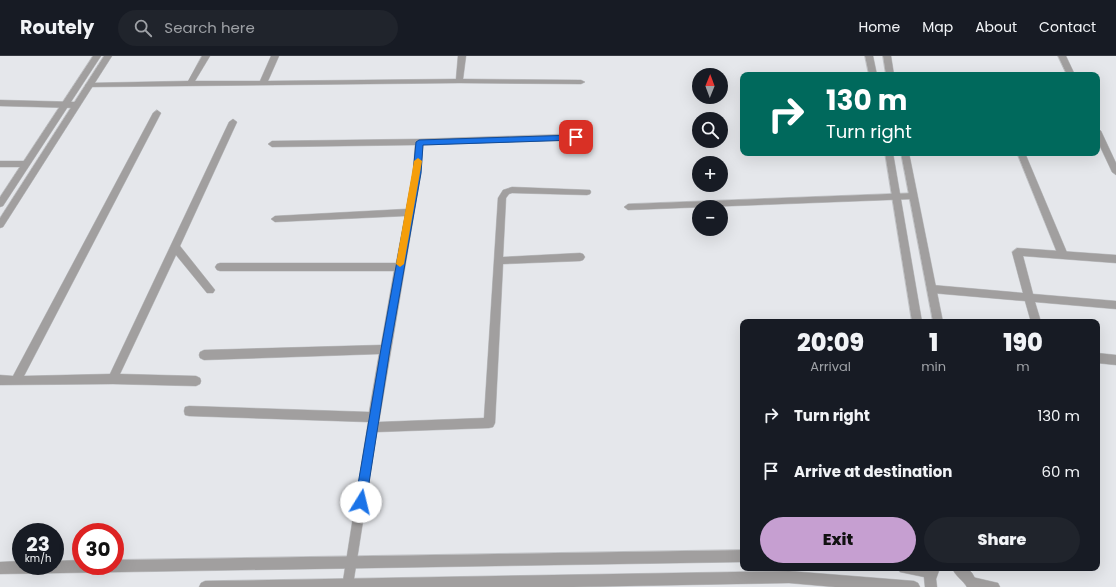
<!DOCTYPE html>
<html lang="en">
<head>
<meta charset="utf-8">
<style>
  :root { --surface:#171b24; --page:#20242c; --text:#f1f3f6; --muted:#9ea1a6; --line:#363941; --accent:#c69fd1 }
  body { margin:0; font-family:Poppins,sans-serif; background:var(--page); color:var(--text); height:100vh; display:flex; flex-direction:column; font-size:15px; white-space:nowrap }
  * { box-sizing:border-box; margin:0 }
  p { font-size:13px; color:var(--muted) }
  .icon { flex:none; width:22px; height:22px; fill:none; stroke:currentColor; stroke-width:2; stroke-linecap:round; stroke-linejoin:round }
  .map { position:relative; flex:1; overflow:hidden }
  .drawer { position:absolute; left:740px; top:263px; width:360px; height:252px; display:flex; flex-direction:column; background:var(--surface); border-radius:8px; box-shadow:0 4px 16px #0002 }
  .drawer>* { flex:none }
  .banner { position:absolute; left:740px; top:16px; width:360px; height:84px; border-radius:8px; box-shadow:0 4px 16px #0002; background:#00695c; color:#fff; overflow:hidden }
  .needle { width:26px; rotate:1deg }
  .tools { position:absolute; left:692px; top:12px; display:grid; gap:8px }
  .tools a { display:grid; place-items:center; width:36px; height:36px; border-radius:50%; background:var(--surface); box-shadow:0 4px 16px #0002; font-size:20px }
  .speed { position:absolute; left:12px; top:467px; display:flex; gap:8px; font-size:20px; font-weight:700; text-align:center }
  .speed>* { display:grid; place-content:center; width:52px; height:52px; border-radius:50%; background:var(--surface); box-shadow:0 4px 16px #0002; line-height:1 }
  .speed small { font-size:10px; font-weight:400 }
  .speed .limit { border:6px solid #d22; background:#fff; color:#111 }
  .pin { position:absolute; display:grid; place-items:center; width:34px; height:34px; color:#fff; margin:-17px; border-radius:8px; box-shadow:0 2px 6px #0006 }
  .me { position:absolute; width:44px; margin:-22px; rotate:9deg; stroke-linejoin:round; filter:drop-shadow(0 0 3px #0008) }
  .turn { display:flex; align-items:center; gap:14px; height:84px; padding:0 20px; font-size:18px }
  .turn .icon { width:52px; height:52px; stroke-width:2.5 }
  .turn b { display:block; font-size:28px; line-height:34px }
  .eta { display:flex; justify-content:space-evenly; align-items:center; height:68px; text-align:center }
  .eta b { font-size:24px; font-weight:800; line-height:28px }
  .primary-button { display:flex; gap:8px; margin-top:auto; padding:8px 20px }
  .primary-button a { flex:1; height:46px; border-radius:24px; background:var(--accent); color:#111; font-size:16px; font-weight:800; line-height:46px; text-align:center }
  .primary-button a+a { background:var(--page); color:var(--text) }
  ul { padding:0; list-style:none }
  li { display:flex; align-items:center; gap:12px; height:56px; padding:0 20px }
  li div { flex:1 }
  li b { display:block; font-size:15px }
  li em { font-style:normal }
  header { display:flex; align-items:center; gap:24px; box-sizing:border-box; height:56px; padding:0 20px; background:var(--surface); border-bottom:1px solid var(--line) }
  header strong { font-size:19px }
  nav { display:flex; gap:22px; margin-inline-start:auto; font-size:14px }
  .search { width:280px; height:36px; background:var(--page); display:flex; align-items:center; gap:10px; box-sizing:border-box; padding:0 14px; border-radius:22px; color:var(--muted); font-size:15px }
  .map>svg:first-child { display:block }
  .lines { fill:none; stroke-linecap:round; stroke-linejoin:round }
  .service-casing { stroke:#c1c3c6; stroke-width:1 }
  .minor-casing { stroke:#c1c3c6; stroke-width:1 }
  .tertiary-casing { stroke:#c1c3c6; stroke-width:1 }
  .service { fill:#a19f9f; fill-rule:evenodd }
  .minor { fill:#a19f9f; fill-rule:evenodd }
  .tertiary { fill:#a19f9f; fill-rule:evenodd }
  .route { fill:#1a73e8; stroke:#114b97 }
  .slow { fill:#f59e0b }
</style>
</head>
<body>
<header>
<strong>Routely</strong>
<div class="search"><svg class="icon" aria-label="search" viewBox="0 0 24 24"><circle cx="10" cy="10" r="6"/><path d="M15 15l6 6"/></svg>Search here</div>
<nav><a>Home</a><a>Map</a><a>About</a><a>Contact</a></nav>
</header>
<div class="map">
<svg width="1116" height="531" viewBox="0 0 1116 531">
  <rect width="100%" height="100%" fill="#e5e7eb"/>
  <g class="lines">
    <defs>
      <g id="service">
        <polygon points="1017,192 1116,199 1116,207 1023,200 1033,238 1116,245 1116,253 1035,246 1041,266 1031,266 1025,245 932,237 929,236 927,233 929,230 932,229 1023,237 1012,196"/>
        <polygon points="1097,297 1116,299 1116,309 1097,307"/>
      </g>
      <g id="minor">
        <polygon points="202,0 210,0 195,25 260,25 271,0 279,0 268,25 456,23 458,0 466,0 463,23 581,24 585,26 581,28 459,27 89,31 85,29 89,27 188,25"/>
        <polygon points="1058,0 1066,0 1075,19 1067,19"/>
        <polygon points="0,44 76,46 80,49 76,52 0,50"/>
        <polygon points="157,54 161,57 24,320 110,318 229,66 233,63 237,66 180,190 215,234 213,237 207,237 176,199 120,318 196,320 200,322 201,325 200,328 196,330 113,328 0,329 0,319 13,320 153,57"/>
        <polygon points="1097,72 1101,75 1116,107 1116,119 1112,116 1097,84"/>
        <polygon points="576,78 580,81 576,84 423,89 421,117 379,366 484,362 498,142 503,134 512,131 590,134 591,136 590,138 587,139 512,137 509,138 506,142 503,201 580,197 583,198 585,201 583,204 580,205 503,208 495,367 493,371 489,372 377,376 353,529 352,531 342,531 368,366 189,360 185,359 184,355 185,351 189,350 369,356 379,298 204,304 200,302 199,299 200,296 204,294 381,289 394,215 220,215 217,214 215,211 217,208 220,207 396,207 405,160 275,166 271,163 275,160 406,153 413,117 415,89 272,91 268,88 272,85 419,83"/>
        <polygon points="1017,97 1025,97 1068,199 1066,202 1060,202 1058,199"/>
        <polygon points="0,105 26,105 30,108 26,111 0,111"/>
        <polygon points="913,137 917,140 913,143 628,154 624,151 628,148"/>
        <polygon points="972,521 998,527 1000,531 967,531 966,527 968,523"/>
      </g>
      <g id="tertiary">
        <polygon points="93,0 101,0 3,150 0,151 0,141"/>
        <polygon points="104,0 112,0 3,171 0,172 0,162"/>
        <polygon points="865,0 873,0 877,19 869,19"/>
        <polygon points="883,0 891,0 894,19 886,19"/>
        <polygon points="885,97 893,97 922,266 912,266"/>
        <polygon points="901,97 909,97 943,266 933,266"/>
        <polygon points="743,494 743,506 0,518 0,506 21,505 21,510 55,510 55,505 81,504 81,510 115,510 115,504"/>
        <polygon points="898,512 940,512 936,523 937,531 925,531 924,521 900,516"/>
        <path d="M952,512h15l5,5 8,14h-13c-4,-7 -12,-11 -15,-19z"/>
        <polygon points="789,515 914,525 918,527 920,531 835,531 789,527 573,531 199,531 201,527 205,525"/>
      </g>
    </defs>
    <use href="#service" class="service-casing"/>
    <use href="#minor" class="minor-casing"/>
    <use href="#tertiary" class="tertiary-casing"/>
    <use href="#service" class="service"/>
    <use href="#minor" class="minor"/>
    <use href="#tertiary" class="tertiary"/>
  </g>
  <polygon class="route" points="576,79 580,81 576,84 423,89 421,117 390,293 366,446 364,450 361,451 357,450 355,446 381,293 413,117 416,86 419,84"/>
  <polygon class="slow" points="418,102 422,105 404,208 400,211 396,208 414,105"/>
</svg>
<div class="tools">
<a><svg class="needle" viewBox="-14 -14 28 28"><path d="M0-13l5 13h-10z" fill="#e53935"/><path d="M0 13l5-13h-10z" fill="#9ea1a6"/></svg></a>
<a><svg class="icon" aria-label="search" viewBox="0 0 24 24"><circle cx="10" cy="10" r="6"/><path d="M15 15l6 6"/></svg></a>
<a>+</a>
<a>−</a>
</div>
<div class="speed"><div>23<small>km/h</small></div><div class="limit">30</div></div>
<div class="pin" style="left:576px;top:81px;background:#d93025"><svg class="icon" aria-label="arrive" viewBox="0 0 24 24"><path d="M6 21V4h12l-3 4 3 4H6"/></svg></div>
<svg class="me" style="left:361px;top:446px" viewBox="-20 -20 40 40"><circle r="19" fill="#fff"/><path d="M0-13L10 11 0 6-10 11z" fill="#1a73e8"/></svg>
<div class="banner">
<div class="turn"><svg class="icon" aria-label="right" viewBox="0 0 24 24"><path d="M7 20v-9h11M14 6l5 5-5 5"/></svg><div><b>130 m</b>Turn right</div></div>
</div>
<section class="drawer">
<div class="eta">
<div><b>20:09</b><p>Arrival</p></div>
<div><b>1</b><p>min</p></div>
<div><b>190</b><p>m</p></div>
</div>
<ul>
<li><svg class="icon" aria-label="right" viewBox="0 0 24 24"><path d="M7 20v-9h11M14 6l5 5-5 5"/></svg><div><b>Turn right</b></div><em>130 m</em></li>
<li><svg class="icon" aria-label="arrive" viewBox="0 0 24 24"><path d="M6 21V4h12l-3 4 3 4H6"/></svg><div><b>Arrive at destination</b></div><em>60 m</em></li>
</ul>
<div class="primary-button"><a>Exit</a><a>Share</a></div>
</section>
</div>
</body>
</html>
